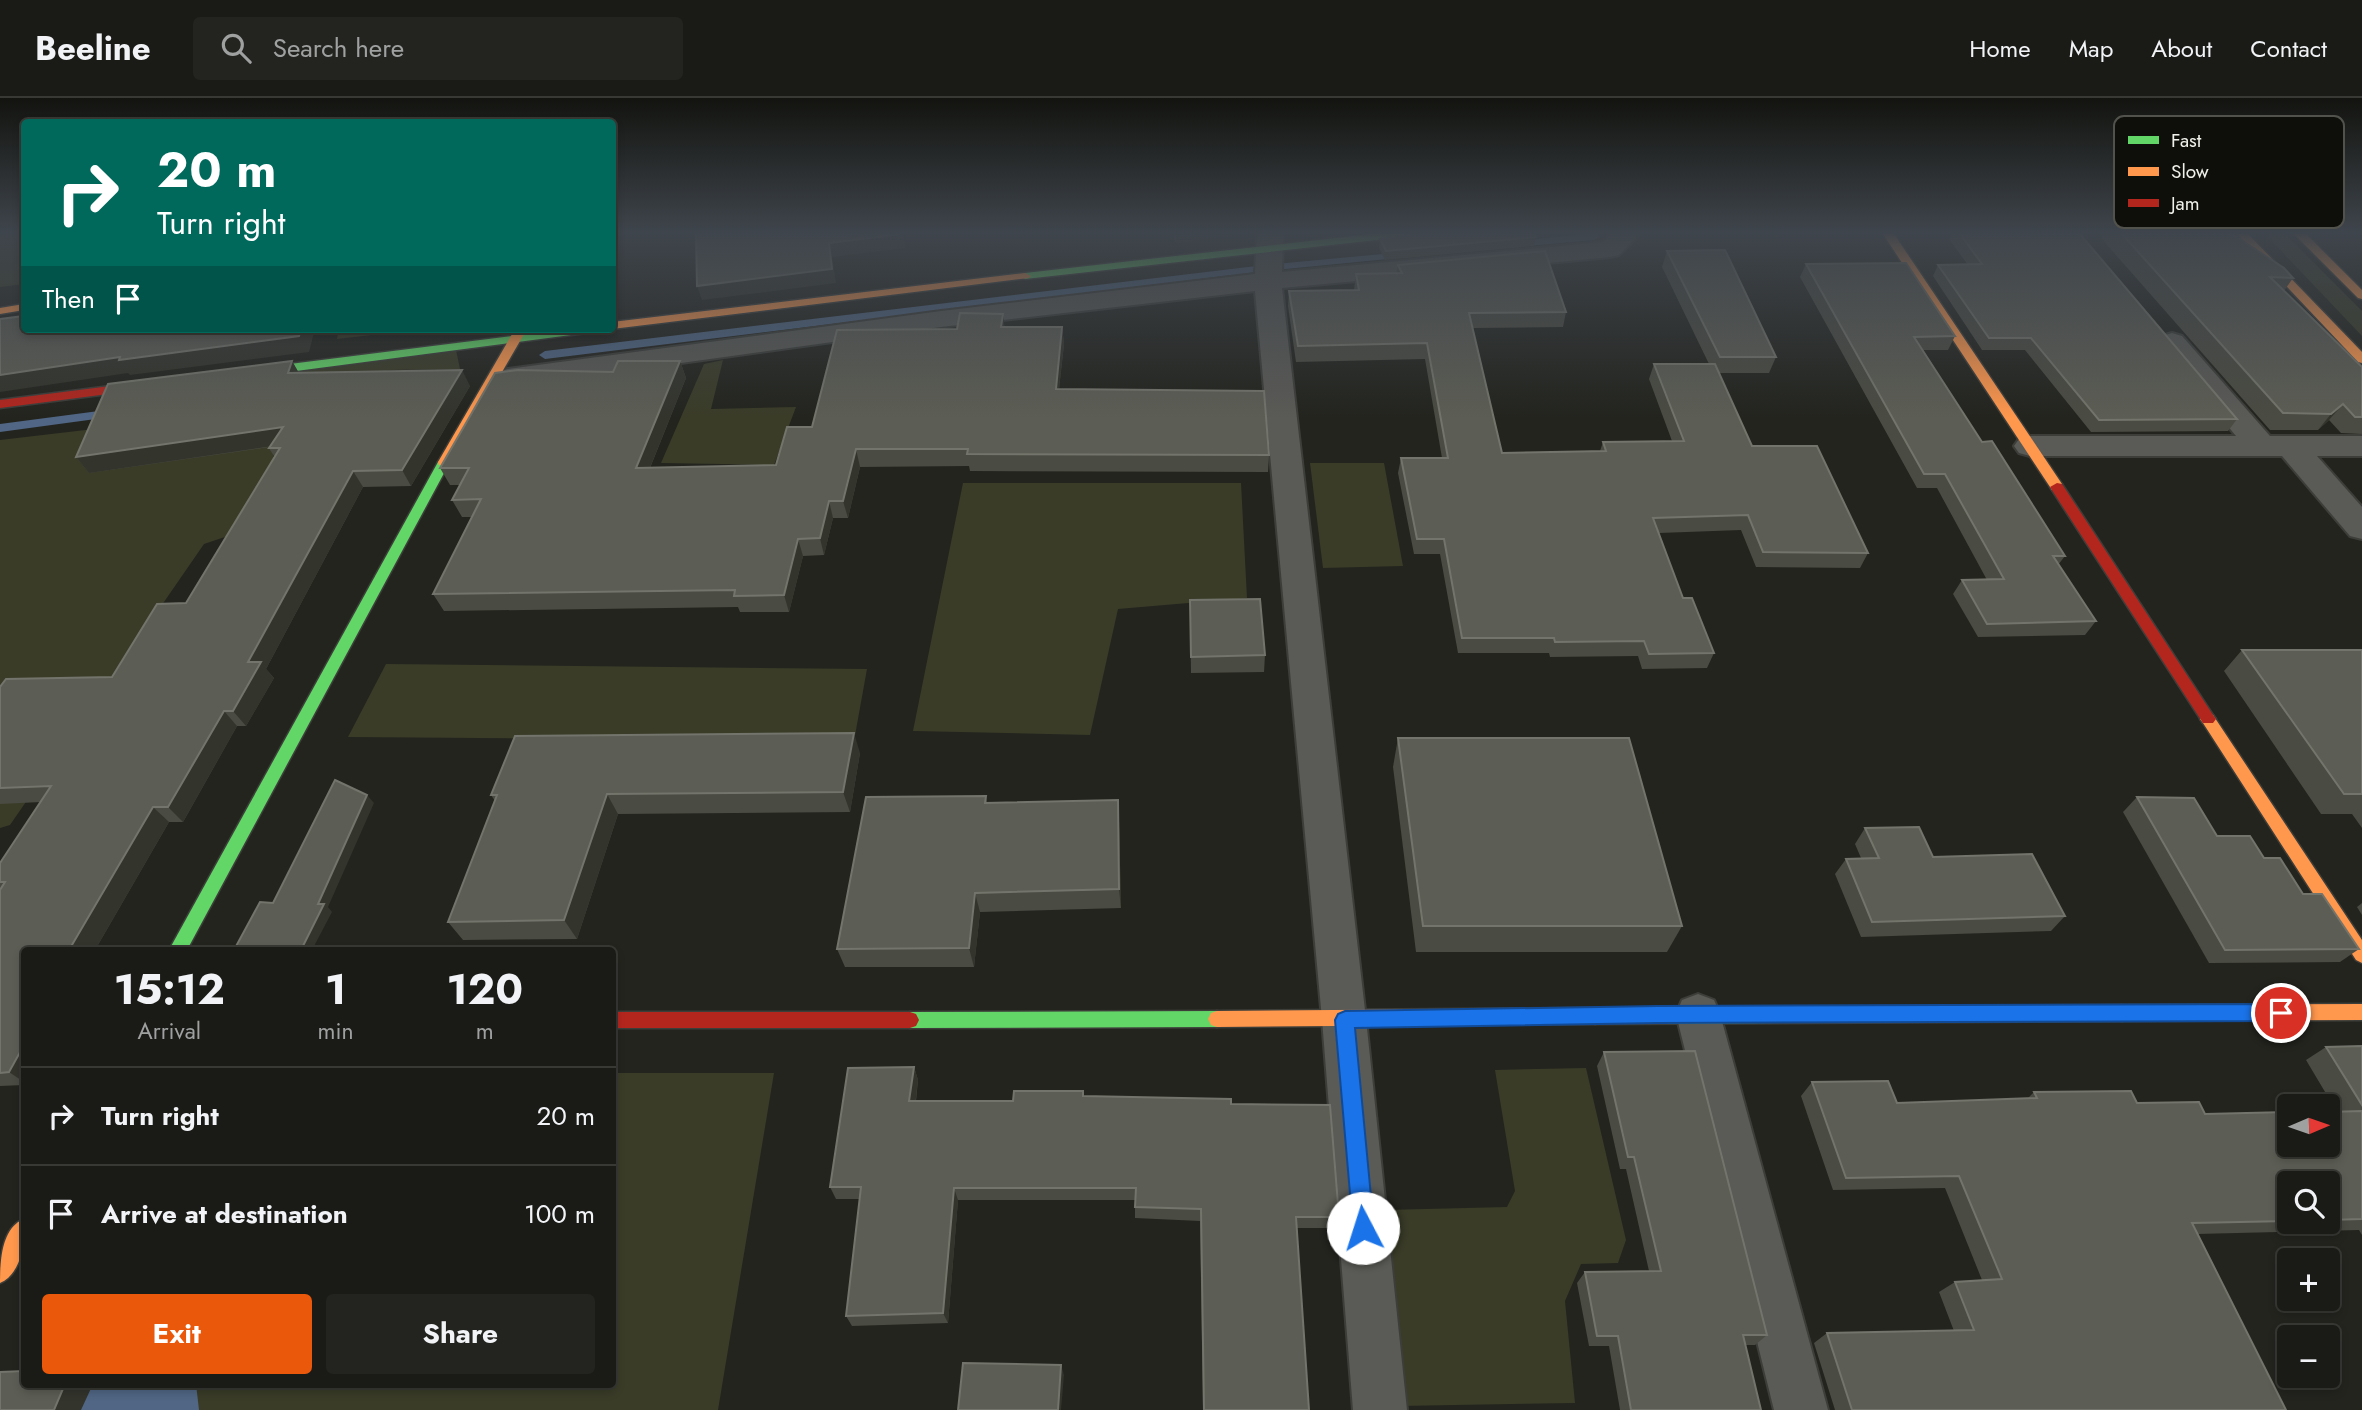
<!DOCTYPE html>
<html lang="en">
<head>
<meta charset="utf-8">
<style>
  :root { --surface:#1a1b16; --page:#23241f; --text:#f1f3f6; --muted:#9fa1a1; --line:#383935; --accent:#ea580c }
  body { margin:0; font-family:Jost,sans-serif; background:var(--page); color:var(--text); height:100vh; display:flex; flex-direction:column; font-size:26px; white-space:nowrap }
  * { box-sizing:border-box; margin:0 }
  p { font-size:23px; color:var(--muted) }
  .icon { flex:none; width:38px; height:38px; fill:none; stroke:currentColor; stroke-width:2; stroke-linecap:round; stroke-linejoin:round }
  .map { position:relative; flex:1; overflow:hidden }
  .drawer { position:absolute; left:21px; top:849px; width:595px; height:441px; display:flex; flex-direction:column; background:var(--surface); border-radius:7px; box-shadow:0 4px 10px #0003,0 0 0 2px var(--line) }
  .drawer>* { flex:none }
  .guide { position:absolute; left:21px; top:21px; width:595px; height:214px; border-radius:7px; box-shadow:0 4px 10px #0003,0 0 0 2px var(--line); background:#00695c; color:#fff; overflow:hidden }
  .needle { width:46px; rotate:88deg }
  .fabs { position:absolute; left:2277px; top:996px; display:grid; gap:14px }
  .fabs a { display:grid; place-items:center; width:63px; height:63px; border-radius:7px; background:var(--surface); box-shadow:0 4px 10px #0003,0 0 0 2px var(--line); font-size:35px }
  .pin { position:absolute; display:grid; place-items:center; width:60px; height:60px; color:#fff; margin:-30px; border:4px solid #fff; border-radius:50%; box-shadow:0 2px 7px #0007 }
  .me { position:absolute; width:77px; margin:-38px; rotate:355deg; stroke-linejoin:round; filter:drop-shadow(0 0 5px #0008) }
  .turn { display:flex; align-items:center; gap:24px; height:147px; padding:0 21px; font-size:32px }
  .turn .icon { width:91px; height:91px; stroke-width:2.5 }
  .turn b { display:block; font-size:49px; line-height:60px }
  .then { display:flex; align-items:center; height:66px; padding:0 21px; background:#0003; gap:14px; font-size:26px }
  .eta { display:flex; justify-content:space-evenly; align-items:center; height:119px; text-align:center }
  .eta b { font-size:42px; font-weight:700; line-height:49px }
  .action { display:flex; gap:14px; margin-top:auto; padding:14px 21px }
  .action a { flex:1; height:80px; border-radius:7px; background:var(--accent); color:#fff; font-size:28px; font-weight:700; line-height:80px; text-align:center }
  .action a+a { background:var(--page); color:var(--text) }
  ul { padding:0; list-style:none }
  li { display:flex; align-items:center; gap:21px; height:98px; padding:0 21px; border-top:2px solid var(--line) }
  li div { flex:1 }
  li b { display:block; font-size:26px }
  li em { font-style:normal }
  header { display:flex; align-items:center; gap:42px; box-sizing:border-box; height:98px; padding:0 35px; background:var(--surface); border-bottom:2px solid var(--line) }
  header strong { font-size:33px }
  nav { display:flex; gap:38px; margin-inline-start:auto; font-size:24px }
  .search { width:490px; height:63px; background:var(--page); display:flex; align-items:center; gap:18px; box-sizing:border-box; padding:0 24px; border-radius:7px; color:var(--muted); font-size:26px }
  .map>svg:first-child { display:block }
  .green { fill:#3a3c28 }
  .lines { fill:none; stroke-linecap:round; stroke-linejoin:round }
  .stream { fill:#506684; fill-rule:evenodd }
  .river { fill:#506684; fill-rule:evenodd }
  .street-casing { stroke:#3d3e3a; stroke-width:4 }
  .fast-casing { stroke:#3d3e3a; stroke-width:3 }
  .slow-casing { stroke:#3d3e3a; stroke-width:3 }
  .jam-casing { stroke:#3d3e3a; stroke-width:3 }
  .street { fill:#5a5a56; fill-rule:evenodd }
  .fast { fill:#63d668; fill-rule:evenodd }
  .slow { fill:#ff974d; fill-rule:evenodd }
  .jam { fill:#b3261e; fill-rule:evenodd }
  .wall { fill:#4a4b42; fill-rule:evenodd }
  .shaded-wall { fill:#33342c }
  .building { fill:#5c5d54; stroke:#73746b; stroke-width:2 }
  .route { fill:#1a73e8; stroke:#114b97; stroke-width:2 }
  .key { fill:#0e0e0a; stroke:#52524d; stroke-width:2 }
  .key-label { font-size:19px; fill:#f0f1ea }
</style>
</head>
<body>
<header>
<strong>Beeline</strong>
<div class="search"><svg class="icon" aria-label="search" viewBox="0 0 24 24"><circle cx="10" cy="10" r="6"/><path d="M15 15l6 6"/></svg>Search here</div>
<nav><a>Home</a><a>Map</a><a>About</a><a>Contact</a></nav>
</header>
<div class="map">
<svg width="2362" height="1312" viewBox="0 0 2362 1312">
  <rect width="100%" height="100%" fill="#23241e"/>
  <g class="green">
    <polygon points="0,136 24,136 24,186 0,189"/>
    <polygon points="2265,136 2285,136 2362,213 2362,238"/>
    <polygon points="339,231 423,231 337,241"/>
    <polygon points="455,247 460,271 390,272 283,298 265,311 284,419 204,446 10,727 0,730 0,342 239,314 238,274"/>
    <polygon points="723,262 711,311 796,309 774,367 661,365 704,266"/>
    <polygon points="1310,365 1384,365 1403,468 1323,470"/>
    <polygon points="963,385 1241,385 1247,500 1118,511 1090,637 913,633"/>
    <polygon points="386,566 867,571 854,643 348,639"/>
    <polygon points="1586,970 1626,1142 1618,1165 1581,1166 1565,1203 1575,1305 1399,1308 1385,1112 1507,1109 1515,1093 1495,972"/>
    <polygon points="613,975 774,975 718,1312 109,1312 111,1286 612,1286"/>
  </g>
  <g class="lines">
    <g class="stream">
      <polygon points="1587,136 1597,136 1599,139 1594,142 1516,149 1511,146 1516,143"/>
      <polygon points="1404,154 1408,155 1408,159 1265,173 545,261 539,257 545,253 1265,167"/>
      <polygon points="114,311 118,312 118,318 0,334 0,326"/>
    </g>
    <polygon class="river" points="62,1286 196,1286 199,1312 63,1312"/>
    <defs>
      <g id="street">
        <polygon points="1257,136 1283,136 1282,174 1603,144 1611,136 1640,136 1619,157 1610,159 1282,190 1366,921 1407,1312 1353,1312 1322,921 1255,193 941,229 508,289 498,286 493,280 498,274 508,271 941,213 1255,176"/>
        <polygon points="2172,235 2182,238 2270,338 2362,338 2362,358 2317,358 2362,409 2362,441 2350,438 2282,358 2030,358 2019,355 2014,348 2019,341 2030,338 2236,338 2158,244 2162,238"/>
        <polygon points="1698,896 1714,902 1720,916 1828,1312 1774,1312 1676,916 1682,902"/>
      </g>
      <g id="fast">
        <polygon points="1371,136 1409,136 1404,139 1025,181 1019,178 1025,175"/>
        <polygon points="567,231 600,231 594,234 242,280 236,276 242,272"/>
        <polygon points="444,360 450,364 187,852 169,852 438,364"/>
        <polygon points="2122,907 2128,909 2131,915 2128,921 2122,923 1595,926 1589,924 1586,918 1589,912 1595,910"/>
        <polygon points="1217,913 1223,915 1226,921 1223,927 1217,929 910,930 904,928 901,922 904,916 910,914"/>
      </g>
      <g id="slow">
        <polygon points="612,136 620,136 612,140"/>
        <polygon points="1883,136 1894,136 2062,386 2062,392 2052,392"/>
        <polygon points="2237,136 2248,136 2362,254 2362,265 2358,264"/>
        <polygon points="2294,136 2306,136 2362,192 2362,201 2358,200"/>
        <polygon points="1025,175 1031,178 1029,180 612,231 610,231 612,231 612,224"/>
        <polygon points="24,206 24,212 0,216 0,210"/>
        <polygon points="515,231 527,231 450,364 444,368 439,367 438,364"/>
        <polygon points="2208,615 2213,617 2362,842 2362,865 2356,862 2203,625 2200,621 2203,617"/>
        <polygon points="2362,906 2362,922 2122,923 2116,921 2113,915 2116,909 2122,907"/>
        <polygon points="1595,910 1601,912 1604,918 1601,924 1595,926 1217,929 1211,927 1208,921 1211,915 1217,913"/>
        <path d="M24,1121c2,20 -2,55 -24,64 0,-21 1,-55 24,-64z"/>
      </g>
      <g id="jam">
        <polygon points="158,282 162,283 162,289 0,310 0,302"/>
        <polygon points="2057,385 2062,386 2213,617 2216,621 2213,625 2203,625 2050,389"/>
        <polygon points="612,914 910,914 916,916 919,922 916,928 910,930 612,930"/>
      </g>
    </defs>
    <use href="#street" class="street-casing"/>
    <use href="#fast" class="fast-casing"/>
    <use href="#slow" class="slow-casing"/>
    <use href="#jam" class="jam-casing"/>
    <use href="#street" class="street"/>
    <use href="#fast" class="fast"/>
    <use href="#slow" class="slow"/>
    <use href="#jam" class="jam"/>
  </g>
  <g class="wall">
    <polygon points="1172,136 1237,136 1176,145"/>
    <polygon points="1952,136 2080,136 2237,321 2228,333 2091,334 2025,252 1982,252 1933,178 1938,167 1968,167 1949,141"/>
    <polygon points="2103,136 2232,136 2293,180 2284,193 2362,269 2362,336 2341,335 2329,322 2318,332 2270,332 2101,140"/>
    <polygon points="1536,139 1534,148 1385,162 1379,150 1380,141"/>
    <polygon points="1667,153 1776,259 1769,275 1719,275 1752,348 1868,455 1860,470 1756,469 1741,432 1659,435 1683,500 1714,555 1707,570 1642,571 1638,558 1550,559 1549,555 1458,555 1440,456 1414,456 1398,375 1401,360 1442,360 1425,261 1296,264 1288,208 1289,193 1354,192 1356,176 1396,176 1398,167 1566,214 1563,229 1473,230 1502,355 1600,353 1603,344 1672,343 1649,281 1654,266 1709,266 1662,169"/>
    <polygon points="1806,166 1955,238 1948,252 1923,252 1982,344 2065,458 2058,467 2096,523 2085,537 1978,539 1953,496 1962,482 1987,482 1937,390 1917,390 1800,179"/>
    <polygon points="1003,216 1004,229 1062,229 1064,246 1059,291 1269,357 1268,374 970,373 969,368 860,369 848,420 833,420 824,457 803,458 789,514 740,514 738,509 444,513 433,496 472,419 462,419 452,402 460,387 450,387 440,370 613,274 680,263 686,280 650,370 776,367 812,329 957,231"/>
    <polygon points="292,263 299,275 470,288 411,388 363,389 266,571 274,580 246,628 237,628 183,724 169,724 95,852 24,852 24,987 0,988 0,765 41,704 0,706 0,589 112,579 186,505 275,360 269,350 270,349 89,375 76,359"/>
    <polygon points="1190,502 1265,557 1264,574 1191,575"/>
    <polygon points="2242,552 2362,552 2362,730 2352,716 2321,716 2224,573"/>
    <polygon points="1398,640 1682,828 1667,854 1416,854 1393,669"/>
    <polygon points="860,655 850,714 618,716 577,841 463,842 448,824 495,703 491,697"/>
    <polygon points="986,698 987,705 1119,722 1121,810 980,814 974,869 845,869 837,851"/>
    <polygon points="2137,699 2264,760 2303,796 2359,851 2340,864 2209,865 2123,714"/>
    <polygon points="1865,730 1933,759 2065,818 2051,833 1861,839 1835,776 1846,761 1861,760 1855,746"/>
    <polygon points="2362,805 2362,817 2357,809"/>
    <path d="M2362,948v189l-3,-5 -162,4 89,176h-451l-21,-67 13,-10 127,-2 -15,-39 16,-10 27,-2 -37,-92 -112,2 -32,-94 11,-14 85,21 130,-4 7,-7 103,11 68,11 132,-2 -31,-52 20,-13zM2289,1085h39v39h-39z"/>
    <polygon points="1604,954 1767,1237 1755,1247 1745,1247 1761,1312 1620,1312 1609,1248 1589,1248 1577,1185 1585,1174 1649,1173 1626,1071 1620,1071 1597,968"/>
    <polygon points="914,969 918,982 916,1003 1013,1003 1083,993 1084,998 1231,1006 1339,1119 1336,1130 1297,1130 1309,1312 1203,1312 1200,1123 1135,1120 1135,1102 958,1102 948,1225 852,1228 846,1218 860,1101 836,1101 830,1089"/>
  </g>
  <g class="shaded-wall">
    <polygon points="903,136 905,150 832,159 836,185 702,202 697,188 829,145"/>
    <polygon points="1176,136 1237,136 1176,145"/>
    <polygon points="1003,216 1005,232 1001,229"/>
    <polygon points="1062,229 1064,246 1057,308 1056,291"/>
    <polygon points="301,231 315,231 309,254 130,277 128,275 0,294 0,277"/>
    <polygon points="292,263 301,279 288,275"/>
    <polygon points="680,263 686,280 643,387 636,370"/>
    <polygon points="462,272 470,288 411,388 402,372"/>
    <polygon points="2343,306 2329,322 2318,332 2331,316"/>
    <polygon points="283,329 293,345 89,375 76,359"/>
    <polygon points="856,351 860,369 848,420 843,403"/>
    <polygon points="353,373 363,389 266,571 274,580 246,628 233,613 248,564"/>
    <polygon points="829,403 833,420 824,457 820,440"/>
    <polygon points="798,441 803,458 789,514 784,497"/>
    <polygon points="224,613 237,628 183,724 168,709"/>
    <polygon points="854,635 860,655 850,714 843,694"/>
    <polygon points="607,696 618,716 577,841 564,822"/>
    <polygon points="367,697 374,705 328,809 332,814 312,852 301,852 318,806"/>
    <polygon points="1118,702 1119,722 1121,810 1119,791"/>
    <polygon points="153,709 169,724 95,852 69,852"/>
    <polygon points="975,795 980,814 974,869 969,850"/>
    <polygon points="24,947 24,984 9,974"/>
    <polygon points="914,969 918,982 914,1016 909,1003"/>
    <polygon points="954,1090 958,1102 948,1225 943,1215"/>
    <polygon points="1061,1267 1064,1277 1061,1312 1058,1312"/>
    <polygon points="65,1286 93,1286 81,1312 54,1312"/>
  </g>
  <g class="building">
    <polygon points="696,136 901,136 829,145 832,171 697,188"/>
    <polygon points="1413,136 1535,136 1536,139 1386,153 1380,141"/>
    <polygon points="1960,136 2080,136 2237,321 2099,322 2031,240 1989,240 1938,167 1982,166"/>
    <polygon points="2122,136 2232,136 2284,170 2293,180 2270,179 2362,269 2362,319 2355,319 2343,306 2331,316 2283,315"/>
    <polygon points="1725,152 1776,259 1720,259 1667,153"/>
    <polygon points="1545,153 1566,214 1469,215 1502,355 1606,353 1603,344 1684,343 1654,266 1715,266 1752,348 1817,348 1868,455 1763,454 1748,417 1653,420 1683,500 1692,500 1714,555 1649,556 1644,543 1555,544 1554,540 1462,540 1444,441 1417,441 1401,360 1448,360 1427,245 1298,248 1289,193 1359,192 1356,176 1402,175 1398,167"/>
    <polygon points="1906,165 1955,238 1914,239 1982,344 1992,343 2065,458 2053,458 2096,523 1987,526 1962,482 2004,481 1945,376 1924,376 1806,166"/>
    <polygon points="960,215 1003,216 1001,229 1062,229 1056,291 1264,293 1269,357 967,356 968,351 856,351 843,403 829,403 820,440 798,441 784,497 734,498 735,492 433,496 481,401 452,402 469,370 440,370 495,275 518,272 613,274 618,263 680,263 636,370 776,367 787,329 812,329 837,232 957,231"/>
    <polygon points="24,218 24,231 301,231 299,238 119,262 120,259 0,277 0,221"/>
    <polygon points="292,263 288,275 462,272 402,372 353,373 248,564 261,564 233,613 224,613 168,709 153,709 69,852 24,852 24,947 9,974 0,975 0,792 5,784 0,784 0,765 51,688 0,690 0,589 6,581 112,579 157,506 186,505 280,350 269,350 283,329 76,359 108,286"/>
    <polygon points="1260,501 1265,557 1191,559 1190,502"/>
    <polygon points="2242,552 2362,552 2362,696 2344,696"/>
    <polygon points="854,635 843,694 607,696 564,822 448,824 497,697 491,697 515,638"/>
    <polygon points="1398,640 1629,640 1682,828 1423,828"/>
    <polygon points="335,682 367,697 318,806 324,806 301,852 234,852 260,804 273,805"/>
    <polygon points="986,698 985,705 1118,702 1119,791 975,795 969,850 837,851 866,699"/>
    <polygon points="2137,699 2194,700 2217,738 2250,738 2264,760 2280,760 2303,796 2322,796 2359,851 2225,852"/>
    <polygon points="1919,729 1933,759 2032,756 2065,818 1872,824 1846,761 1879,760 1865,730"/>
    <polygon points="2362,948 2362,1007 2326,949"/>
    <polygon points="1695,953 1767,1237 1743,1237 1761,1312 1631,1312 1618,1238 1597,1238 1585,1174 1661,1173 1634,1059 1628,1059 1604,954"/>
    <polygon points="914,969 909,1003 1013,1003 1014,993 1083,993 1083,998 1231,1001 1231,1006 1330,1007 1339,1119 1296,1119 1309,1312 1204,1312 1201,1111 1135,1109 1136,1090 954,1090 943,1215 846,1218 861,1089 830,1089 848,970"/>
    <polygon points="1888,983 1897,1005 2037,1000 2034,994 2131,993 2137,1005 2199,1004 2205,1016 2289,1014 2289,1046 2328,1046 2328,1014 2362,1013 2362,1121 2328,1122 2328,1085 2289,1085 2289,1123 2192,1125 2286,1312 1852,1312 1827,1235 1974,1232 1955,1184 2002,1181 1959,1078 1846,1080 1812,984"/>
    <polygon points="963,1265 1061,1267 1058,1312 958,1312"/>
    <polygon points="24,1273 24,1286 65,1286 54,1312 0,1312 0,1274"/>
  </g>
  <linearGradient id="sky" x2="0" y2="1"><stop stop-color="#131410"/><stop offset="0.42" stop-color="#3f454c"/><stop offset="1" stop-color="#3f454c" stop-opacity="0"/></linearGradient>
  <rect width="2362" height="320" fill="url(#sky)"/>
  <polygon class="route" points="2281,906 2288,909 2291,915 2288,920 2281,923 1658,925 1355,930 1374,1130 1371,1137 1363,1140 1356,1137 1353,1130 1335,922 1338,916 1345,913 1658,908"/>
  <rect x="2114" y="18" width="230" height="112" rx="10" class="key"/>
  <rect x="2128" y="38" width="31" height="8" fill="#63d668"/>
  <rect x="2128" y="69" width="31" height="9" fill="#ff974d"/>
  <rect x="2128" y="101" width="31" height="8" fill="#b3261e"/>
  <g class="key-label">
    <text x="2171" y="49">Fast</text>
    <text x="2171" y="80">Slow</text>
    <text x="2171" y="112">Jam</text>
  </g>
</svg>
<div class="fabs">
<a><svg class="needle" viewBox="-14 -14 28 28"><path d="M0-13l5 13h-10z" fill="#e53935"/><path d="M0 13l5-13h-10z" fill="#9fa1a1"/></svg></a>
<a><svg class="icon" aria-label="search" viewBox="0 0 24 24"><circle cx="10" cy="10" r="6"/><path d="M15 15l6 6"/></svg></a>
<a>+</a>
<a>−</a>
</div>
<div class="pin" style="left:2281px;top:915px;background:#d93025"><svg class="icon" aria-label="arrive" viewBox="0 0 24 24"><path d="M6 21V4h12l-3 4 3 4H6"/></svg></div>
<svg class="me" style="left:1363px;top:1130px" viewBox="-20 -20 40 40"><circle r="19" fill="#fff"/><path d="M0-13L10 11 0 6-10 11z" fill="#1a73e8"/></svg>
<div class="guide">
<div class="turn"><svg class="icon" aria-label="right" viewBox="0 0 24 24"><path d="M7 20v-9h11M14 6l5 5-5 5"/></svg><div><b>20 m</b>Turn right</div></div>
<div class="then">Then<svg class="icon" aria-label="arrive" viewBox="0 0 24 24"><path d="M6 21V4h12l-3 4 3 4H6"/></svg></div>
</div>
<section class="drawer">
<div class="eta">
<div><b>15:12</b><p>Arrival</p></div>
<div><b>1</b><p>min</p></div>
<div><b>120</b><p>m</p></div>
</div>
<ul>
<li><svg class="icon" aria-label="right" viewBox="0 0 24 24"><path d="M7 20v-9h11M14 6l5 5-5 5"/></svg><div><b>Turn right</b></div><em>20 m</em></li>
<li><svg class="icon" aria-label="arrive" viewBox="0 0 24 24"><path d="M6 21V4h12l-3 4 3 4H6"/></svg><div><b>Arrive at destination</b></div><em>100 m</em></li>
</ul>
<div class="action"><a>Exit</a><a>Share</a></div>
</section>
</div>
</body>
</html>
